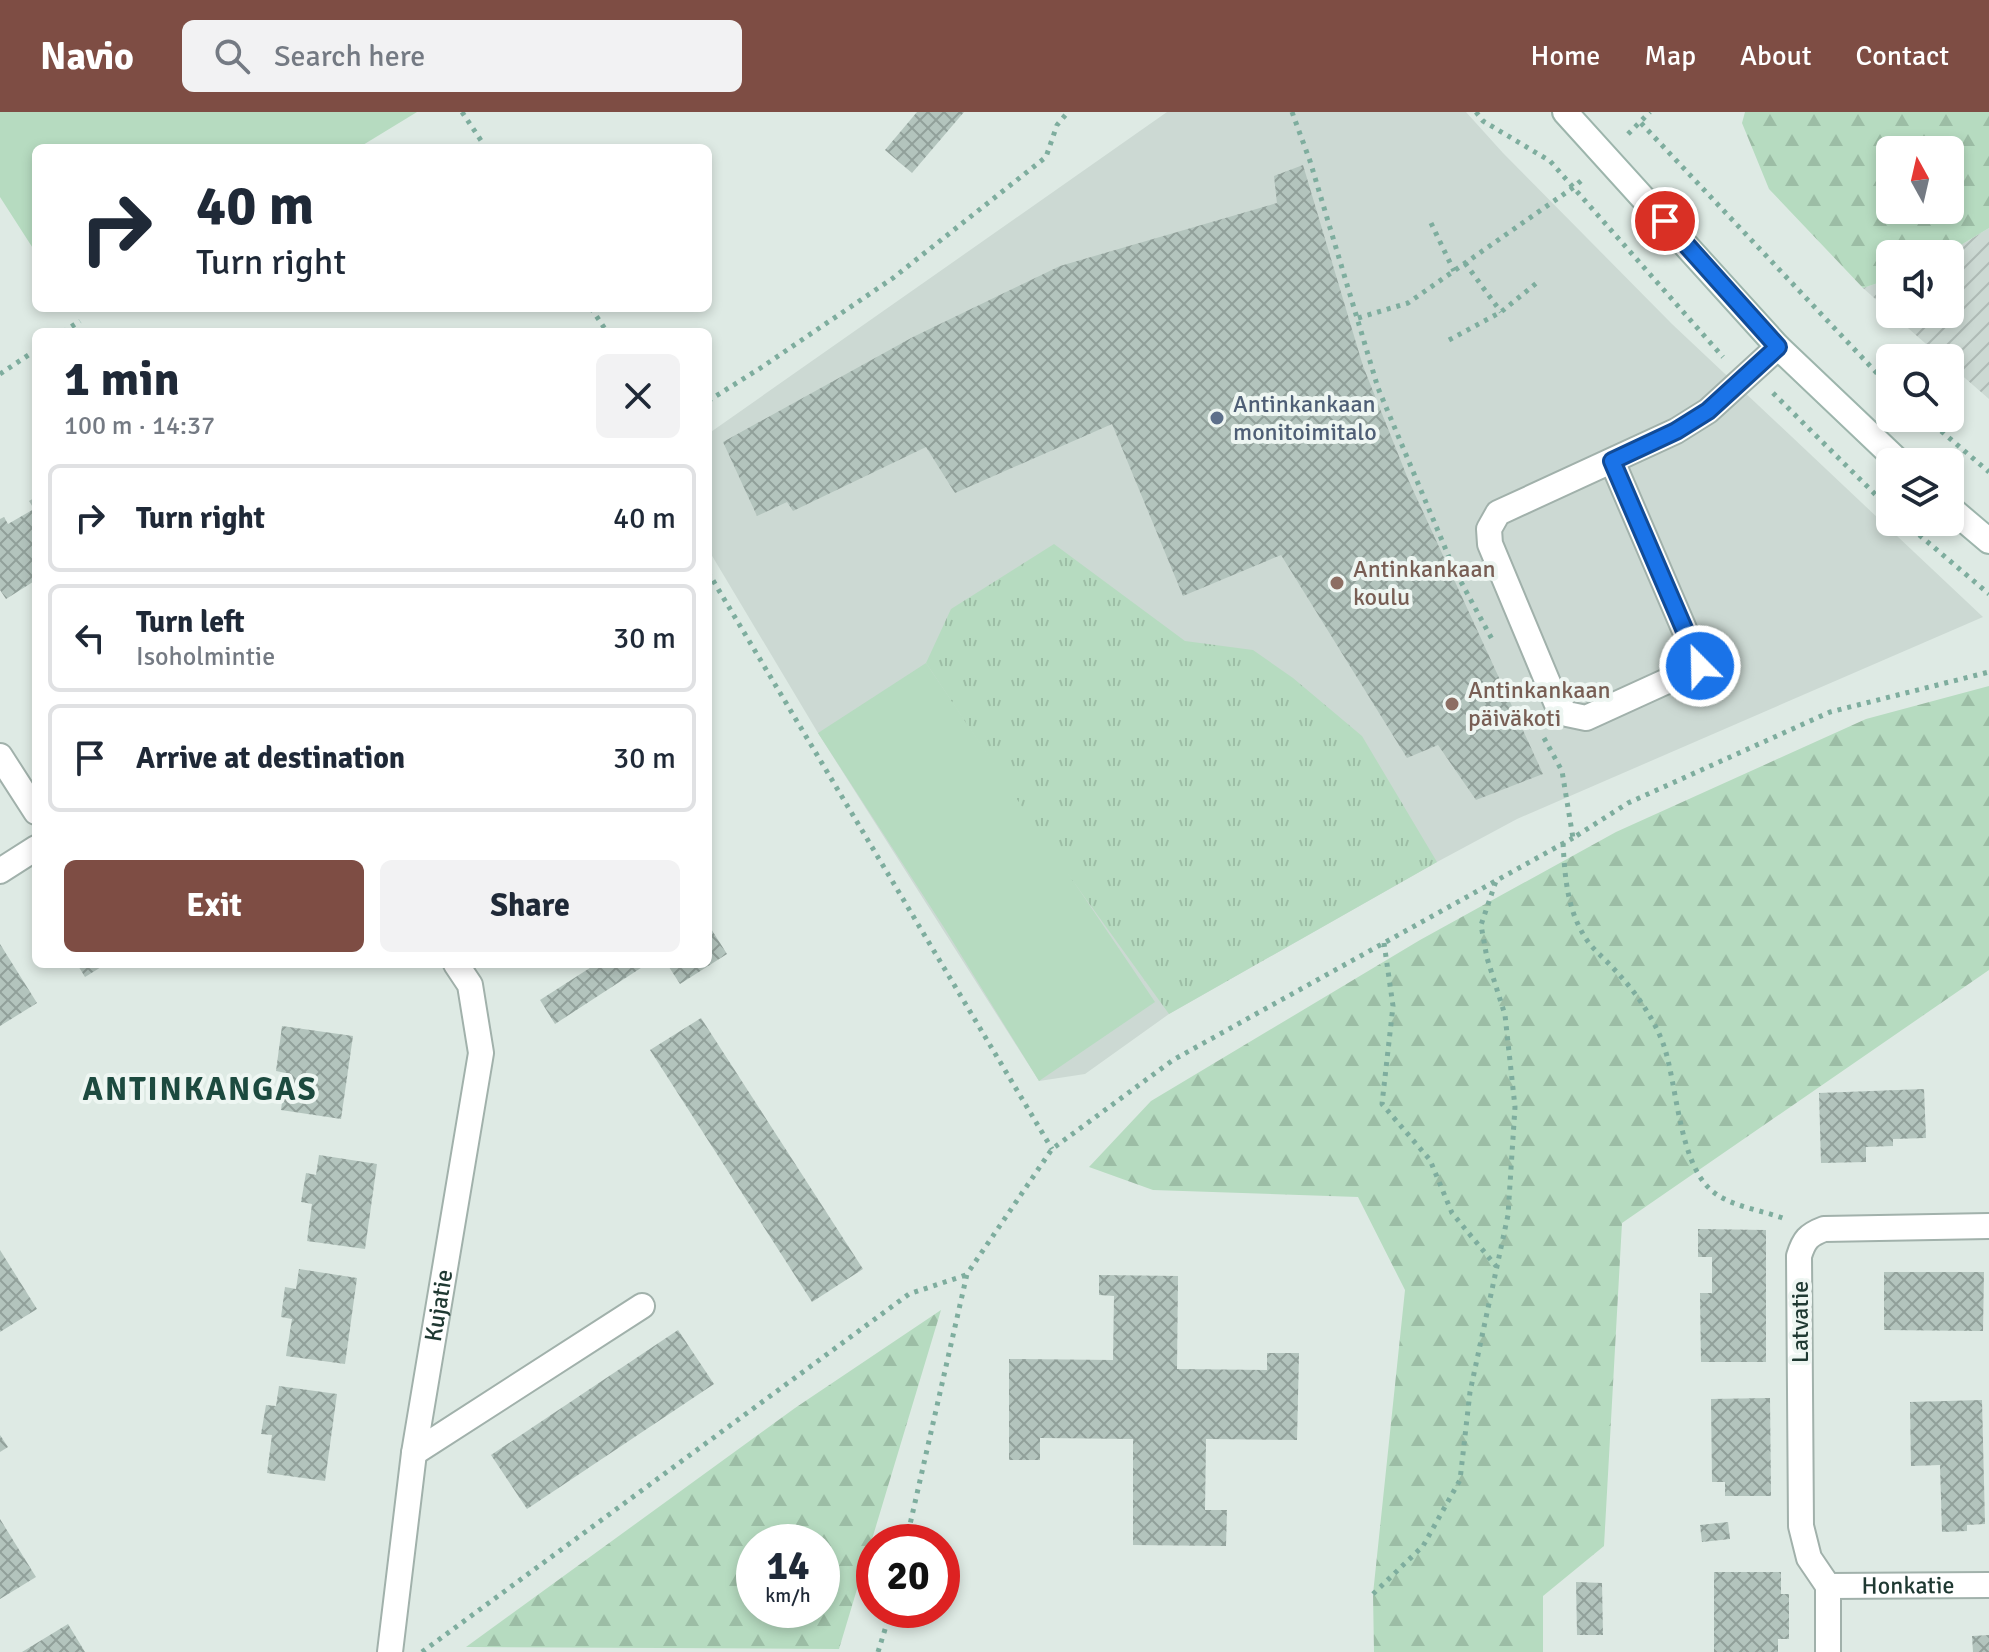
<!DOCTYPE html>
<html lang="en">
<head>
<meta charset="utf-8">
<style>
  :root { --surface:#fff; --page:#f2f2f3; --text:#1f2937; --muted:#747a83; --line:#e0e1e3; --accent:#7e4d44 }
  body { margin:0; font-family:Signika,sans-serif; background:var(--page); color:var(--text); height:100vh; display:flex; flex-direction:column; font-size:30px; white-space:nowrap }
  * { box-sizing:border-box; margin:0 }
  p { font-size:26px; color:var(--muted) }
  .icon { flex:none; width:44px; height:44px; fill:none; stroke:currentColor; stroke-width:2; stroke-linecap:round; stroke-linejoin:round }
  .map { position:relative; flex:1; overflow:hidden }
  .drawer { position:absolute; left:32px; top:216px; width:680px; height:640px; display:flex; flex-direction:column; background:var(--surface); border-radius:12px; box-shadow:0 4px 12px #0003 }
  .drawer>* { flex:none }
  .guide { position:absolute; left:32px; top:32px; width:680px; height:168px; border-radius:12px; box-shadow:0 4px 12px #0003; background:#fff; color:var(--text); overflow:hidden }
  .needle { width:52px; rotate:352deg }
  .tools { position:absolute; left:1876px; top:24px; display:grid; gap:16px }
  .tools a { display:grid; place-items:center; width:88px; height:88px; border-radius:12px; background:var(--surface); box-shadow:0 4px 12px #0003; font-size:40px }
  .speed { position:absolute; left:736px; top:1412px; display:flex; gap:16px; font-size:40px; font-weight:700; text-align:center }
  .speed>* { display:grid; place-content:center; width:104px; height:104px; border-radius:50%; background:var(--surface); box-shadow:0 4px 12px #0003; line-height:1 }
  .speed small { font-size:20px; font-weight:400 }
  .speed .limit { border:12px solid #d22; background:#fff; color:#111 }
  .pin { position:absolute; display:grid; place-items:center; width:68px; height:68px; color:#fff; margin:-34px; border:4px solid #fff; border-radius:50%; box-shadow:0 2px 8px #0007 }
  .me { position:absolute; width:88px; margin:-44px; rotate:337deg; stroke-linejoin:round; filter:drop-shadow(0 0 6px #0008) }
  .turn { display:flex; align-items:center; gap:28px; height:168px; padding:0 32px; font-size:36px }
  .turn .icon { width:104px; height:104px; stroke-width:2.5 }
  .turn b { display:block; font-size:56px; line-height:68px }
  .round { display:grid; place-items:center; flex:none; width:84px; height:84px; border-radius:12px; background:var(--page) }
  .head { display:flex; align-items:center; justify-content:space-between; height:136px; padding:0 32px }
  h1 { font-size:48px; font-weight:700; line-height:60px }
  .cta { display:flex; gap:16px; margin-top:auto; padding:16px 32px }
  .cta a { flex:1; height:92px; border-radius:12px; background:var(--accent); color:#fff; font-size:32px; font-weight:700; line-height:92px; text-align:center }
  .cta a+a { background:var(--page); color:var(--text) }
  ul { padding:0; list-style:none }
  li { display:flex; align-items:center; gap:24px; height:108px; margin:0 16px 12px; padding:0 16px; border:4px solid var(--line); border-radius:12px }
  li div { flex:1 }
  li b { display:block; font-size:30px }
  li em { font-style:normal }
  header { display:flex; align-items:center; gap:48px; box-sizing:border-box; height:112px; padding:0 40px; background:var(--accent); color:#fff }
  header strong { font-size:38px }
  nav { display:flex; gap:44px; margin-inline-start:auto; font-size:28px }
  .search { width:560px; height:72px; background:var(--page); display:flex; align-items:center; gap:20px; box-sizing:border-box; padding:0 28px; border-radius:12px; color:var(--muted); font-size:30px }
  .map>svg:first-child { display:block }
  .built { fill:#ccd9d3 }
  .industrial { fill:url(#industrial-furrows) }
  .green { fill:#b6dbc0 }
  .forest { fill:url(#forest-firs); fill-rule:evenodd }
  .park { fill:url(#park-tufts) }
  .building { fill:url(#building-cross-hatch) }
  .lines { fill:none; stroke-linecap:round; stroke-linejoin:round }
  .lane-casing { stroke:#a1b1ab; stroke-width:28 }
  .street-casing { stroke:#a1b1ab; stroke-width:28 }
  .secondary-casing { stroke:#9db5ac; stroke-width:28 }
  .path { stroke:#7ead9e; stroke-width:5; stroke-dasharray:4 6; stroke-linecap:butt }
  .lane { stroke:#fff; stroke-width:24 }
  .street { stroke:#fff; stroke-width:24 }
  .secondary { stroke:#fff; stroke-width:24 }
  .route-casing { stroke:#114b97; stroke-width:20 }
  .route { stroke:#1a73e8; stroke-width:14 }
  .service-dot { fill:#5c6f8a; stroke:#eef6f2; stroke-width:3 }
  .education-dot { fill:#8d6e63; stroke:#eef6f2; stroke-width:3 }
  .labels { text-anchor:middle; stroke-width:8; stroke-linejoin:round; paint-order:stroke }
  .service-label { font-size:24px; fill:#4e5e75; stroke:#eef6f2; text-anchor:start }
  .education-label { font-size:24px; fill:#785e54; stroke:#eef6f2; text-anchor:start }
  .street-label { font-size:24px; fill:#1f3932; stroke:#eef6f2 }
  .district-label { font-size:32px; font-weight:bold; letter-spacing:2px; fill:#1c4a3f; stroke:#eef6f2 }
</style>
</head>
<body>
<header>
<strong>Navio</strong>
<div class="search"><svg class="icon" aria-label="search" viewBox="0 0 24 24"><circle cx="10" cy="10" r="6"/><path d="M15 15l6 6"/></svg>Search here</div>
<nav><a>Home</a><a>Map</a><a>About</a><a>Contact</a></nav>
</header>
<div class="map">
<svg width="1989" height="1540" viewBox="0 0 1989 1540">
  <defs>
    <pattern id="industrial-furrows" width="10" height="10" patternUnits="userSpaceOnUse" patternTransform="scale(2)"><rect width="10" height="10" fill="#ccd9d3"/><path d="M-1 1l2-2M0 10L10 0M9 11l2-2" fill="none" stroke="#afbbb6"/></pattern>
    <pattern id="forest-firs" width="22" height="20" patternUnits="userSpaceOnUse" patternTransform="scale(2)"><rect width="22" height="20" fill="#b6dbc0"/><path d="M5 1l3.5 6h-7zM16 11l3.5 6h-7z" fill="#9cbda5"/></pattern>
    <pattern id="park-tufts" width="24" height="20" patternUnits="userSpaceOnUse" patternTransform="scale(2)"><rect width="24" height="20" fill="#b6dbc0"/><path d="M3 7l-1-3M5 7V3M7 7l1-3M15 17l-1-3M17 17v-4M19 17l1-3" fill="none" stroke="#9cbda5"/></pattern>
    <pattern id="building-cross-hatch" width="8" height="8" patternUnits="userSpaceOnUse" patternTransform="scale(2)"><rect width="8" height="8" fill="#b3c4bd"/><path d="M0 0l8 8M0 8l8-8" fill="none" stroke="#91a09a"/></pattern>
  </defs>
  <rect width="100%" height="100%" fill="#deeae4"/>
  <polygon class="built" points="1167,0 1466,0 1503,41 1672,212 1983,505 1517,707 1437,750 1169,902 1085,962 1039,969 818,621 708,437 708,322"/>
  <g class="industrial">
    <polygon points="1989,116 1989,287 1950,253 1950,246 1942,246 1892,202 1950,202 1950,142 1946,142"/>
    <polygon points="1890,167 1890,200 1863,176"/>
  </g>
  <g class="green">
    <polygon points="0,0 417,0 358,36 36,36 36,141 0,85"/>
    <polygon points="926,551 1155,890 1039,969 945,817 818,621"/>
  </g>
  <g class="forest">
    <path d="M1745,0h244v116l-43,26h-56v25l-27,9 -94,-99 -27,-66zM1890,38h60v60h-60z"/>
    <polygon points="1989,574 1989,858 1622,1111 1604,1434 1543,1484 1543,1540 1374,1540 1373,1482 1405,1178 1358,1085 1153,1078 1089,1055 1151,989 1420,828 1616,720 1866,607"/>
    <path d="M941,1198l-102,339 -373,-2 329,-239zM754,1430h68v68h-68z"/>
  </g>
  <polygon class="park" points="1054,432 1185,529 1253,538 1293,566 1362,624 1437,750 1169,902 1057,747 926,551 951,497"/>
  <g class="building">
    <polygon points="917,0 964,0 912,61 885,38"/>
    <polygon points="1303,53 1363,254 1408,367 1543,662 1476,688 1438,633 1407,646 1281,443 1183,484 1112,312 955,381 926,335 793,399 787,390 757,404 723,330 913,225 1060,154 1277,91 1274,64"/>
    <polygon points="36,385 36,454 32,456 36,468 6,487 0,478 0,407 4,405 8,412 34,397 29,389"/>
    <polygon points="708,812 727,842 680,872 667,852 708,852"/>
    <polygon points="0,832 37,891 0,914"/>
    <polygon points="77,852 106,852 85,865"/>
    <polygon points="596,852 647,852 555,912 540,888"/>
    <polygon points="701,906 863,1157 812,1190 650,938"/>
    <polygon points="282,914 353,924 341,1007 281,998 286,961 276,959"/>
    <polygon points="1924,977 1926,1026 1893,1027 1893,1034 1866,1035 1866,1050 1821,1051 1819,981"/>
    <polygon points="319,1043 377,1052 365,1137 307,1129 312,1092 301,1090 306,1061 316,1063"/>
    <polygon points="1698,1117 1766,1118 1766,1250 1701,1250 1700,1181 1712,1181 1712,1145 1698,1145"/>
    <polygon points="0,1138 37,1197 0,1220"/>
    <polygon points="299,1157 357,1166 345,1252 286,1244 292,1207 281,1205 285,1175 296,1177"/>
    <polygon points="1884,1160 1984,1160 1983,1219 1884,1218"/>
    <polygon points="1099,1163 1178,1164 1177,1257 1267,1258 1267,1241 1299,1241 1297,1328 1206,1327 1205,1398 1227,1398 1226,1434 1133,1433 1133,1327 1040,1326 1040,1348 1009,1348 1009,1247 1113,1248 1114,1184 1099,1183"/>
    <polygon points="678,1218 714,1272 527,1397 491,1343"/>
    <polygon points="279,1274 337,1282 325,1369 267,1361 272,1323 261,1322 266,1293 276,1294"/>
    <polygon points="1770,1286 1771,1384 1725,1384 1725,1370 1712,1370 1711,1287"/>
    <polygon points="1982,1288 1985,1412 1967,1413 1967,1419 1942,1420 1940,1353 1911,1354 1910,1290"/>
    <polygon points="0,1323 8,1335 0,1340"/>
    <polygon points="0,1407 36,1465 0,1487"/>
    <polygon points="1728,1410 1730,1427 1702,1430 1700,1413"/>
    <polygon points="1714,1460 1781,1460 1781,1482 1789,1482 1789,1527 1778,1527 1778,1540 1714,1540"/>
    <polygon points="1576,1470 1602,1471 1603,1523 1577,1523"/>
    <polygon points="68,1512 85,1540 22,1540"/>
    <polygon points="1989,1523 1989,1540 1973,1540 1972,1524"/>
  </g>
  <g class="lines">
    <defs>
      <g id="lane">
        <polyline points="1612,349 1700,554 1586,606 1567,602 1556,590 1490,432 1489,417 1498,401 1676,319 1708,299 1778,235"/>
        <polyline points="414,1341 642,1194"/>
      </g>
      <g id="street">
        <polyline points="0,644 36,700"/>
        <polyline points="0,759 36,736"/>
        <path d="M1828,1474l-19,-28 -8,-32 -2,-270c5,-16 9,-21 25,-27l165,-3"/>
        <path id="s1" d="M1828,1474l161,-1"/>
        <path id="s2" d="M390,1540l24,-199 67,-400 -11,-68 -14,-21"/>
        <polyline points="1828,1540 1828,1474"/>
      </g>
      <g id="secondary">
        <polyline points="1565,0 1778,235 1899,350"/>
        <polyline points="1950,396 1989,429"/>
      </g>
    </defs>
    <use href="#lane" class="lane-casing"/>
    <use href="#street" class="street-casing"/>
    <use href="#secondary" class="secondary-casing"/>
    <g class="path">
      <polyline points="462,0 486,36"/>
      <polyline points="1292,0 1310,49 1378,276 1454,457 1493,529"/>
      <polyline points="1476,0 1483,9 1550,49 1723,245"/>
      <polyline points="1641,11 1890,275"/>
      <polyline points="1628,22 1650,0"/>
      <polyline points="1431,111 1454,159"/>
      <polyline points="1465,151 1501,200"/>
      <polyline points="591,196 607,220"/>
      <polyline points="1358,206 1408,191 1574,75 1584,66"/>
      <polyline points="63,220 80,209"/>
      <polyline points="1449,228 1501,200 1539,169"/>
      <polyline points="0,262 36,238"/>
      <polyline points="1773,281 1890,397"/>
      <polyline points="708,289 762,255 893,166 1046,45 1057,13 1068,0"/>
      <polyline points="1926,306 1989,360"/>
      <polyline points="1904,410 1989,482"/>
      <polyline points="708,460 1052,1037"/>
      <polyline points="1544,626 1562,659 1573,726 1628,691 1830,600 1989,560"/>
      <path d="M1563,731c2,35 4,70 26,100 7,9 17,17 25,26 21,22 40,49 50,77 13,39 15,116 47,144 19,17 52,20 74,29"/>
      <polyline points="1384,831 1393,894 1382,992 1430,1048 1452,1101 1496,1154"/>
      <polyline points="906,1430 967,1162 1052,1037 1173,948 1573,726"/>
      <polyline points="1373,1482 1423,1434 1460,1368 1470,1280 1508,1103 1515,995 1505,903 1487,846 1481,813 1496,769"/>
      <polyline points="422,1540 909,1182 966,1163"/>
      <polyline points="878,1540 891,1498"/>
    </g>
    <use href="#lane" class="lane"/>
    <use href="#street" class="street"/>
    <use href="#secondary" class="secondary"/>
  </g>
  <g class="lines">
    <defs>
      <polyline id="route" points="1665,109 1778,235 1708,299 1676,319 1612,349 1700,554"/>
    </defs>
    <use href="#route" class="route-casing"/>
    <use href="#route" class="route"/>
  </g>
  <circle class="service-dot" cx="1217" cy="306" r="8"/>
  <g class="education-dot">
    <circle cx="1337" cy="471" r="8"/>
    <circle cx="1452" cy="592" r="8"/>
  </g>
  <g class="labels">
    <g class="service-label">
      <text x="1233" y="300">Antinkankaan<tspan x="1233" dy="28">monitoimitalo</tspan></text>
    </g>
    <g class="education-label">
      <text x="1353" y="465">Antinkankaan<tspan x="1353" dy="28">koulu</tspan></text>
      <text x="1468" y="586">Antinkankaan<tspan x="1468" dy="28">päiväkoti</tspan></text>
    </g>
    <g class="street-label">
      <text dy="8" stroke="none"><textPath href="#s2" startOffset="350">Kujatie</textPath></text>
      <text transform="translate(1800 1210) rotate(-90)" y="8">Latvatie</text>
      <text dy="8" stroke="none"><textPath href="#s1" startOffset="80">Honkatie</textPath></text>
    </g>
    <g class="district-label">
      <text x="200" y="988">ANTINKANGAS</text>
    </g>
  </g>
</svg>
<div class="tools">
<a><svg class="needle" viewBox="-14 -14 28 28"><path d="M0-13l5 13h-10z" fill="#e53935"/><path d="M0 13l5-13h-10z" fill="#747a83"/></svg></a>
<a><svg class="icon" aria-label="sound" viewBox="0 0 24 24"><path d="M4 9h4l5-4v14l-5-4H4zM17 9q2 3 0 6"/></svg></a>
<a><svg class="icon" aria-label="search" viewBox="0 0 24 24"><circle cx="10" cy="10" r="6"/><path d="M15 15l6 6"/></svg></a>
<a><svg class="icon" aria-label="layers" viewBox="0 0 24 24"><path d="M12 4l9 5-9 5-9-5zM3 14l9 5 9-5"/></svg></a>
</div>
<div class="speed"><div>14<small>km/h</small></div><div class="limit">20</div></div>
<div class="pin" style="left:1665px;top:109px;background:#d93025"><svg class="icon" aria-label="arrive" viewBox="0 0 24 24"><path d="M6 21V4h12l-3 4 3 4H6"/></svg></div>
<svg class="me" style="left:1700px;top:554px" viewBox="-20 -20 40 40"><circle r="17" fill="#1a73e8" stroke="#fff" stroke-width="3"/><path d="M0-11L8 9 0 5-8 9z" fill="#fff"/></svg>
<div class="guide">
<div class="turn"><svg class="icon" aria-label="right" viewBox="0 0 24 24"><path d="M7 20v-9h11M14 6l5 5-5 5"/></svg><div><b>40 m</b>Turn right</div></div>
</div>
<section class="drawer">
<div class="head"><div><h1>1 min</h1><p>100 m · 14:37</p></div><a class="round"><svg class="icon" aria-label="close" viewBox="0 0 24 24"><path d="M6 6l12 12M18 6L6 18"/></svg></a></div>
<ul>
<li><svg class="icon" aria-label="right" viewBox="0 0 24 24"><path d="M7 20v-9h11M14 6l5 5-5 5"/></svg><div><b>Turn right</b></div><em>40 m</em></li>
<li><svg class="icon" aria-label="left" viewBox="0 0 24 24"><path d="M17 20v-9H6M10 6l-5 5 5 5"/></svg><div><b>Turn left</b><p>Isoholmintie</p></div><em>30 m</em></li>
<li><svg class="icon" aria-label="arrive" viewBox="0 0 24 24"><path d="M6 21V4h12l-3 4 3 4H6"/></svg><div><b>Arrive at destination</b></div><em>30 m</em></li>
</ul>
<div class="cta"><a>Exit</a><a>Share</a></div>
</section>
</div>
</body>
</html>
